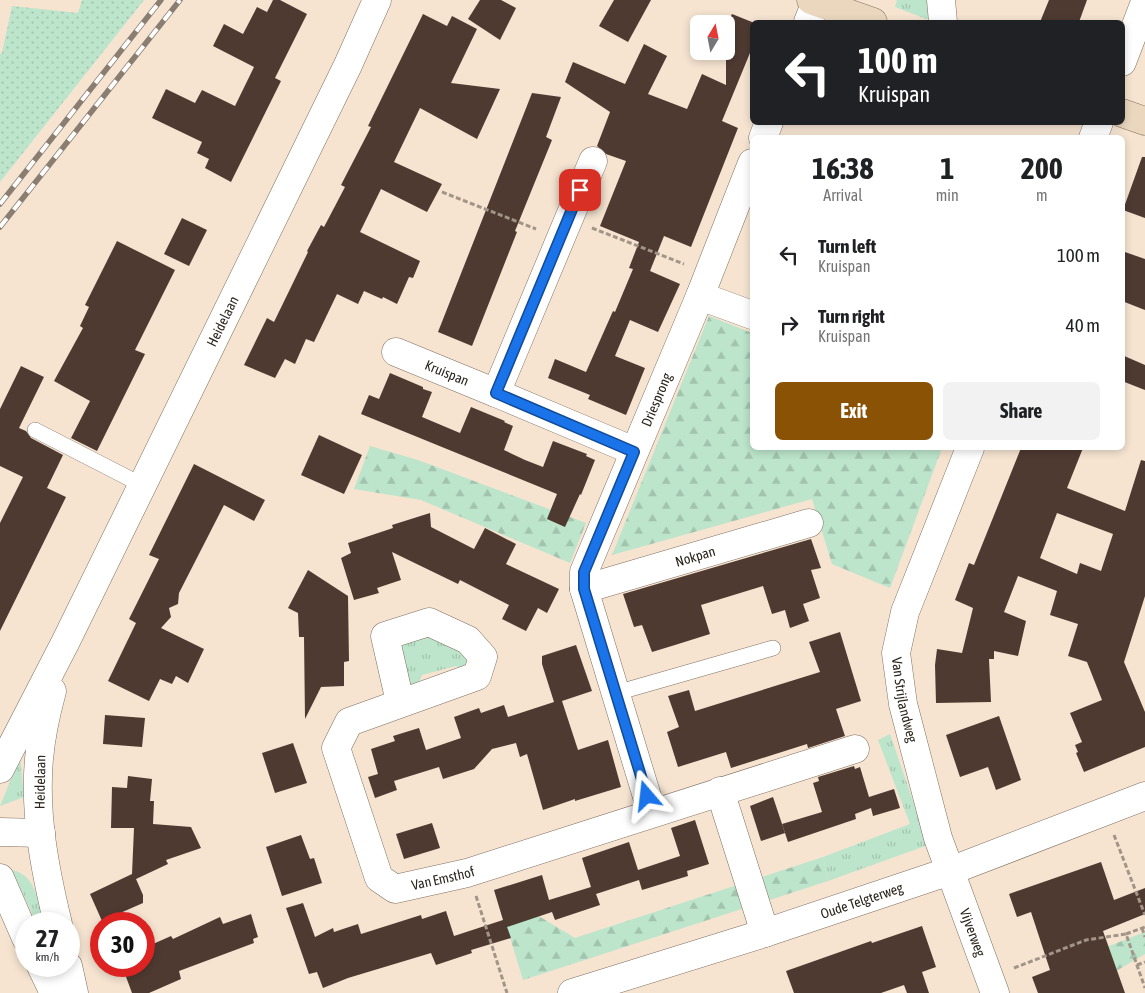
<!DOCTYPE html>
<html lang="en">
<head>
<meta charset="utf-8">
<style>
  :root { --surface:#fff; --page:#f2f2f2; --text:#202124; --muted:#757577; --accent:#895205 }
  body { margin:0; font-family:"Asap Condensed",sans-serif; background:var(--page); color:var(--text); height:100vh; display:flex; flex-direction:column; font-size:19px; white-space:nowrap }
  * { box-sizing:border-box; margin:0 }
  p { font-size:16px; color:var(--muted) }
  .icon { flex:none; width:28px; height:28px; fill:none; stroke:currentColor; stroke-width:2; stroke-linecap:round; stroke-linejoin:round }
  .map { position:relative; flex:1; overflow:hidden }
  .panel { position:absolute; left:750px; top:135px; width:375px; height:315px; display:flex; flex-direction:column; background:var(--surface); border-radius:8px; box-shadow:0 2px 8px #0003 }
  .panel>* { flex:none }
  .hud { position:absolute; left:750px; top:20px; width:375px; height:105px; border-radius:8px; box-shadow:0 2px 8px #0003; background:#202124; color:#fff; overflow:hidden }
  .needle { width:32px; rotate:10deg }
  .buttons { position:absolute; left:690px; top:15px; display:grid; gap:10px }
  .buttons a { display:grid; place-items:center; width:45px; height:45px; border-radius:8px; background:var(--surface); box-shadow:0 2px 8px #0003; font-size:25px }
  .speed { position:absolute; left:15px; top:912px; display:flex; gap:10px; font-size:25px; font-weight:700; text-align:center }
  .speed>* { display:grid; place-content:center; width:65px; height:65px; border-radius:50%; background:var(--surface); box-shadow:0 2px 8px #0003; line-height:1 }
  .speed small { font-size:12px; font-weight:400 }
  .speed .limit { border:8px solid #d22; background:#fff; color:#111 }
  .pin { position:absolute; display:grid; place-items:center; width:42px; height:42px; color:#fff; margin:-21px; border-radius:10px; box-shadow:0 2px 8px #0006 }
  .me { position:absolute; width:55px; margin:-28px; rotate:343deg; stroke-linejoin:round; filter:drop-shadow(0 0 4px #0008) }
  .turn { display:flex; align-items:center; gap:18px; height:105px; padding:0 25px; font-size:22px }
  .turn .icon { width:65px; height:65px; stroke-width:2.5 }
  .turn b { display:block; font-size:35px; line-height:42px }
  .eta { display:flex; justify-content:space-evenly; align-items:center; height:85px; text-align:center }
  .eta b { font-size:30px; font-weight:700; line-height:35px }
  .primary-button { display:flex; gap:10px; margin-top:auto; padding:10px 25px }
  .primary-button a { flex:1; height:58px; border-radius:8px; background:var(--accent); color:#fff; font-size:20px; font-weight:700; line-height:58px; text-align:center }
  .primary-button a+a { background:var(--page); color:var(--text) }
  ul { padding:0; list-style:none }
  li { display:flex; align-items:center; gap:15px; height:70px; padding:0 25px }
  li div { flex:1 }
  li b { display:block; font-size:19px }
  li em { font-style:normal }
  .map>svg:first-child { display:block }
  .grass { fill:url(#grass-tufts) }
  .forest { fill:url(#forest-firs) }
  .park { fill:url(#park-dots) }
  .building { fill:#4e3a31; fill-rule:evenodd }
  .lines { fill:none; stroke-linecap:round; stroke-linejoin:round }
  .lane-casing { stroke:#807060; stroke-width:16 }
  .street-casing { stroke:#807060; stroke-width:29 }
  .secondary-casing { stroke:#807060; stroke-width:29 }
  .path { stroke:#a29587; stroke-width:3; stroke-dasharray:5 2.5; stroke-linecap:butt }
  .lane { stroke:#fff; stroke-width:15 }
  .street { stroke:#fff; stroke-width:28 }
  .secondary { stroke:#ead7be; stroke-width:28 }
  .rail-casing { stroke:#897e71; stroke-width:5.5 }
  .rail { stroke:#fff; stroke-width:4; stroke-dasharray:11; stroke-linecap:butt }
  .route-casing { stroke:#114b97; stroke-width:12 }
  .route { stroke:#1a73e8; stroke-width:9 }
  .labels { text-anchor:middle; stroke-width:5; stroke-linejoin:round; paint-order:stroke }
  .street-label { font-size:14px; fill:#2b251e; stroke:#fff }
</style>
</head>
<body>
<div class="map">
<svg width="1145" height="993" viewBox="0 0 1145 993">
  <defs>
    <pattern id="grass-tufts" width="24" height="20" patternUnits="userSpaceOnUse" patternTransform="scale(1.25)"><rect width="24" height="20" fill="#bce5cb"/><path d="M3 7l-1-3M5 7V3M7 7l1-3M15 17l-1-3M17 17v-4M19 17l1-3" fill="none" stroke="#a2c4ae"/></pattern>
    <pattern id="forest-firs" width="22" height="20" patternUnits="userSpaceOnUse" patternTransform="scale(1.25)"><rect width="22" height="20" fill="#bce5cb"/><path d="M5 1l3.5 6h-7zM16 11l3.5 6h-7z" fill="#a2c4ae"/></pattern>
    <pattern id="park-dots" width="8" height="8" patternUnits="userSpaceOnUse" patternTransform="scale(1.25)"><rect width="8" height="8" fill="#bce5cb"/><path d="M2 2h.1M6 6h.1" fill="none" stroke="#a2c4ae" stroke-width="1.8" stroke-linecap="round"/></pattern>
  </defs>
  <rect width="100%" height="100%" fill="#f6e4d1"/>
  <g class="grass">
    <polygon points="897,0 930,0 931,8 929,20 895,7"/>
    <polygon points="430,630 468,649 467,671 456,666 422,675 417,687 409,686 399,641"/>
    <polygon points="890,734 928,845 828,881 823,857 910,824 878,740"/>
    <polygon points="20,757 24,797 0,806"/>
    <path d="M12,870c22,4 25,28 32,47l-8,5z"/>
  </g>
  <g class="forest">
    <polygon points="709,316 752,333 752,448 942,448 890,588 832,564 812,499 612,555"/>
    <polygon points="370,446 418,460 586,523 570,563 421,500 354,489"/>
    <polygon points="823,857 828,881 523,980 506,924 537,915 575,938"/>
    <polygon points="1145,932 1145,954 1111,974 1104,948"/>
  </g>
  <polygon class="park" points="82,0 144,0 0,182 0,54 2,53 12,6 78,13"/>
  <g class="building">
    <polygon points="273,0 280,0 307,14 275,78 281,81 231,182 205,168 209,159 197,153 202,142 152,118 166,89 195,103 202,90 235,106 254,67 213,46 224,24 243,34 257,7 267,12"/>
    <polygon points="480,0 501,0 516,8 500,40 468,19"/>
    <polygon points="614,0 651,0 628,42 599,26"/>
    <polygon points="1049,0 1087,0 1079,22 1040,22"/>
    <polygon points="423,14 447,26 452,16 477,29 451,83 500,89 477,139 420,108 394,162 442,184 427,212 381,189 360,232 420,261 413,278 409,277 397,304 383,297 382,299 364,291 358,304 337,294 314,342 306,339 295,364 285,359 275,378 244,365 267,318 274,322 308,252 307,251 321,225 324,227 345,187 341,185 371,127 368,126"/>
    <polygon points="732,14 752,22 752,48 722,121 738,128 691,247 664,236 650,271 680,284 658,332 630,320 615,356 645,368 626,415 588,399 590,395 548,378 555,359 586,372 613,311 615,312 633,269 629,268 639,242 600,226 626,161 606,154 597,146 610,112 565,82 573,62 625,84 644,44 667,56 648,94 687,109 702,74 726,85 726,27"/>
    <polygon points="532,93 561,97 546,137 552,140 515,231 517,232 472,346 438,332"/>
    <polygon points="1142,157 1145,157 1145,218 1123,210"/>
    <polygon points="182,218 207,230 189,266 164,254"/>
    <polygon points="117,241 175,270 135,350 145,354 97,451 71,438 90,401 54,381 83,328 80,326 89,307 85,305"/>
    <polygon points="1122,251 1145,259 1145,310 1122,301"/>
    <polygon points="1122,355 1145,365 1145,390 1122,381"/>
    <polygon points="21,366 44,377 19,428 26,431 31,438 63,455 47,488 66,497 0,631 0,523 23,477 0,466 0,409"/>
    <polygon points="390,373 423,387 423,389 432,392 422,417 460,433 471,407 505,421 504,422 513,426 504,450 525,460 543,467 553,441 587,454 586,456 595,460 581,495 580,494 565,527 547,519 557,494 361,414 369,395 379,399"/>
    <polygon points="319,435 362,455 344,494 301,475"/>
    <path d="M1021,448h62l-16,40 58,23 16,-51 4,1v135l-21,66 21,50v35l-61,25 -8,-19 2,-1 -3,-7 7,-3 -12,-29 32,-13 -15,-38 -19,-6 10,-32 -28,-9 7,-24 -39,-15 -14,36 22,9 -8,35 -24,-5v8h-5l2,43 -55,1 -1,-38 2,-16 25,4 11,-45 -18,-8 14,-37 5,2zM1057,513l56,21 -12,37 -21,-8 -3,11 -37,-16z"/>
    <polygon points="194,464 265,500 254,521 224,505 179,593 178,604 169,608 171,617 161,628 204,649 188,683 176,676 172,684 160,679 149,701 108,681 136,623 129,619 159,559 149,555"/>
    <polygon points="430,513 431,527 474,549 485,528 516,544 506,564 559,589 547,613 538,608 526,631 502,619 509,605 460,580 458,584 392,552 401,580 377,588 379,593 354,600 341,558 351,553 348,543 393,528 392,525"/>
    <polygon points="811,539 821,568 811,570 820,598 803,604 809,621 790,628 785,610 772,614 763,586 701,605 710,634 675,645 652,652 642,625 634,627 623,594"/>
    <polygon points="308,570 348,596 349,661 344,662 344,686 321,687 305,719 304,637 299,637 298,613 288,608"/>
    <polygon points="840,632 861,701 836,709 845,736 808,748 807,744 731,768 726,752 678,767 667,732 679,727 668,696 689,690 695,711 820,672 809,642"/>
    <polygon points="576,645 592,691 562,701 578,750 608,740 621,787 575,801 575,799 543,810 527,754 520,757 516,743 492,749 474,769 443,779 439,767 394,781 397,790 375,798 368,777 378,774 371,749 395,741 393,736 419,728 426,750 461,738 454,717 479,708 481,713 504,705 508,717 554,702 542,664 542,656"/>
    <polygon points="105,715 145,718 142,747 103,744"/>
    <polygon points="999,716 1021,780 996,790 988,767 960,777 946,735"/>
    <polygon points="293,743 307,783 275,793 262,753"/>
    <polygon points="854,766 855,769 860,767 869,797 894,789 900,808 873,816 871,808 855,814 856,819 788,842 782,824 822,812 813,783 819,781 818,777"/>
    <polygon points="128,776 152,779 150,801 154,801 153,824 191,827 201,848 166,860 168,864 136,879 143,895 143,903 102,921 90,894 132,874 134,828 111,828 112,787 127,788"/>
    <polygon points="773,797 785,833 761,841 750,806"/>
    <polygon points="695,820 709,864 687,871 688,876 642,890 639,880 596,894 600,905 555,920 552,912 507,927 511,938 471,950 472,953 436,965 431,953 348,978 323,988 317,972 309,974 286,908 303,903 315,937 333,928 334,932 358,924 361,934 421,915 422,919 446,911 454,936 503,920 494,890 542,875 549,900 591,887 582,858 629,842 638,870 680,856 671,828"/>
    <polygon points="432,823 440,848 404,859 396,834"/>
    <polygon points="301,835 310,859 314,858 322,883 282,896 266,847"/>
    <polygon points="1101,862 1114,900 1145,888 1145,914 1103,931 1125,993 1038,993 1032,977 1050,970 1031,912 1017,917 1009,894"/>
    <polygon points="251,914 258,937 253,939 254,943 179,971 181,979 149,993 132,993 122,966 144,966 144,948 171,936 173,939 220,917 223,924"/>
    <polygon points="922,926 936,967 922,972 929,993 907,993 904,985 881,993 794,993 786,971 871,941 872,943"/>
  </g>
  <g class="lines">
    <defs>
      <g id="lane">
        <polyline points="35,430 142,485"/>
        <polyline points="616,693 773,648"/>
      </g>
      <g id="street">
        <polyline points="941,0 943,22"/>
        <polyline points="808,22 816,2"/>
        <polyline points="1122,62 1145,2"/>
        <polyline points="763,138 769,122"/>
        <polyline points="1093,138 1099,122"/>
        <polyline points="593,161 496,393 634,451"/>
        <polyline points="700,296 752,315"/>
        <path id="s1" d="M396,352l100,41"/>
        <path id="s2" d="M970,448l-65,164 -9,41 7,51 35,134 57,155"/>
        <path id="s3" d="M584,589l225,-66"/>
        <path d="M52,691c-6,22 -11,45 -13,68 -5,55 6,111 19,165"/>
        <path id="s4" d="M400,702l-15,-66 44,-14 39,18 15,17 -6,19 -128,46 -13,26 43,130 16,11 72,-16 388,-124"/>
        <path id="s5" d="M0,769l66,-128 282,-576 29,-65"/>
        <polyline points="720,791 765,933"/>
        <path id="s6" d="M652,813l-68,-224v-17l116,-276 52,-133"/>
        <polyline points="0,832 41,833"/>
        <polyline points="0,878 26,938"/>
        <polyline points="41,966 54,993"/>
        <polyline points="68,966 74,993"/>
        <path id="s7" d="M572,993l193,-60 185,-62 195,-75"/>
      </g>
      <g id="secondary">
        <polyline points="811,0 873,22"/>
        <polyline points="1122,113 1145,121"/>
      </g>
    </defs>
    <use href="#lane" class="lane-casing"/>
    <use href="#street" class="street-casing"/>
    <use href="#secondary" class="secondary-casing"/>
    <g class="path">
      <polyline points="442,192 536,229"/>
      <polyline points="592,228 684,264"/>
      <polyline points="1114,835 1145,915"/>
      <polyline points="476,896 507,993"/>
      <polyline points="1142,928 1145,937"/>
      <polyline points="1126,934 1145,927"/>
      <polyline points="1137,965 1145,962"/>
      <polyline points="1014,968 1086,940 1126,934 1145,988"/>
    </g>
    <use href="#lane" class="lane"/>
    <use href="#street" class="street"/>
    <use href="#secondary" class="secondary"/>
    <defs>
      <g id="rail">
        <polyline points="0,204 161,0"/>
        <polyline points="0,227 180,0"/>
      </g>
    </defs>
    <use href="#rail" class="rail-casing"/>
    <use href="#rail" class="rail"/>
  </g>
  <g class="lines">
    <defs>
      <polyline id="route" points="580,190 496,393 634,452 584,572 584,589 647,796"/>
    </defs>
    <use href="#route" class="route-casing"/>
    <use href="#route" class="route"/>
  </g>
  <g class="labels">
    <g class="street-label">
      <text dy="5" stroke="none"><textPath href="#s5" startOffset="500">Heidelaan</textPath></text>
      <text dy="5" stroke="none"><textPath href="#s1" startOffset="55">Kruispan</textPath></text>
      <text dy="5" stroke="none"><textPath href="#s6" startOffset="438">Driesprong</textPath></text>
      <text dy="5" stroke="none"><textPath href="#s3" startOffset="116">Nokpan</textPath></text>
      <text dy="5" stroke="none"><textPath href="#s2" startOffset="266">Van Strijlandweg</textPath></text>
      <text transform="translate(40 782) rotate(-89)" y="5">Heidelaan</text>
      <text dy="5" stroke="none"><textPath href="#s4" startOffset="570">Van Emsthof</textPath></text>
      <text dy="5" stroke="none"><textPath href="#s7" startOffset="304">Oude Telgterweg</textPath></text>
      <text dy="5" stroke="none"><textPath href="#s2" startOffset="509">Vijverweg</textPath></text>
    </g>
  </g>
</svg>
<div class="buttons">
<a><svg class="needle" viewBox="-14 -14 28 28"><path d="M0-13l5 13h-10z" fill="#e53935"/><path d="M0 13l5-13h-10z" fill="#757577"/></svg></a>
</div>
<div class="speed"><div>27<small>km/h</small></div><div class="limit">30</div></div>
<div class="pin" style="left:580px;top:190px;background:#d93025"><svg class="icon" aria-label="arrive" viewBox="0 0 24 24"><path d="M6 21V4h12l-3 4 3 4H6"/></svg></div>
<svg class="me" style="left:647px;top:796px" viewBox="-20 -20 40 40"><path d="M0-17L14 15 0 8-14 15z" fill="#1a73e8" stroke="#fff" stroke-width="4"/></svg>
<div class="hud">
<div class="turn"><svg class="icon" aria-label="left" viewBox="0 0 24 24"><path d="M17 20v-9H6M10 6l-5 5 5 5"/></svg><div><b>100 m</b>Kruispan</div></div>
</div>
<section class="panel">
<div class="eta">
<div><b>16:38</b><p>Arrival</p></div>
<div><b>1</b><p>min</p></div>
<div><b>200</b><p>m</p></div>
</div>
<ul>
<li><svg class="icon" aria-label="left" viewBox="0 0 24 24"><path d="M17 20v-9H6M10 6l-5 5 5 5"/></svg><div><b>Turn left</b><p>Kruispan</p></div><em>100 m</em></li>
<li><svg class="icon" aria-label="right" viewBox="0 0 24 24"><path d="M7 20v-9h11M14 6l5 5-5 5"/></svg><div><b>Turn right</b><p>Kruispan</p></div><em>40 m</em></li>
</ul>
<div class="primary-button"><a>Exit</a><a>Share</a></div>
</section>
</div>
</body>
</html>
